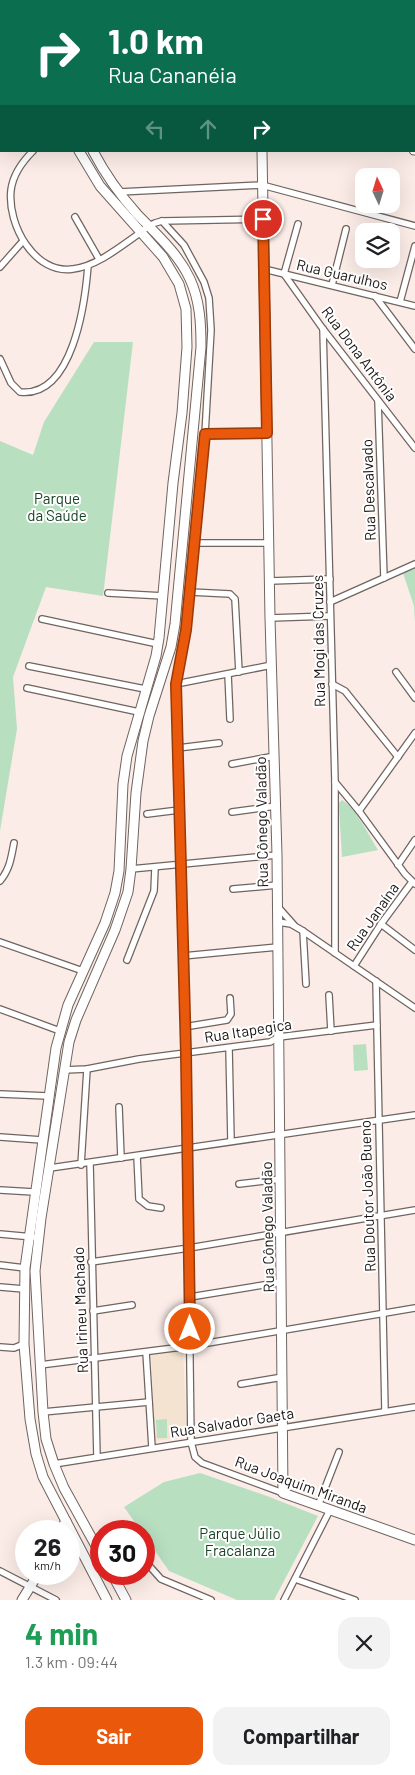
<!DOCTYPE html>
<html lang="pt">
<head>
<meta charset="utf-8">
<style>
  :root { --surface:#fff; --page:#f2f2f2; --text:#202124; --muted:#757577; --accent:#ea580c }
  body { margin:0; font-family:Barlow,sans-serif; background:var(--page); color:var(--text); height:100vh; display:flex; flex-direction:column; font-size:19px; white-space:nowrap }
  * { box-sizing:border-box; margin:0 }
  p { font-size:16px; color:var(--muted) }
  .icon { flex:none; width:28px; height:28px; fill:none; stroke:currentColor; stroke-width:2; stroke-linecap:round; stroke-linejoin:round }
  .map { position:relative; height:1600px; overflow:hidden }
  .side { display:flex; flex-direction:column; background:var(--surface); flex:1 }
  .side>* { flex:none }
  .hud { position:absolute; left:0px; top:0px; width:415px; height:152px; box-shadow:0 5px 20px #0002; background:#0b6e4f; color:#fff; overflow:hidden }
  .needle { width:32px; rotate:356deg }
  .controls { position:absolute; left:355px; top:168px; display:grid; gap:10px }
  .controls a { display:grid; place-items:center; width:45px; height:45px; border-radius:10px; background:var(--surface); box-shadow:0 5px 20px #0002; font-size:25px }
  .speed { position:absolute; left:15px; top:1520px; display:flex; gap:10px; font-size:25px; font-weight:700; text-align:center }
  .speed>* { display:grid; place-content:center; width:65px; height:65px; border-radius:50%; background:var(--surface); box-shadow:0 5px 20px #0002; line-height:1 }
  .speed small { font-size:12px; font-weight:400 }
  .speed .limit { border:8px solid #d22; background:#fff; color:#111 }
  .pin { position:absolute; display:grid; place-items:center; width:42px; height:42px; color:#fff; margin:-21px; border:2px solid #fff; border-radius:50%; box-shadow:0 1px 5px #0007 }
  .me { position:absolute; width:55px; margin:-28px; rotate:0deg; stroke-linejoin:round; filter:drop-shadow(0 0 4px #0008) }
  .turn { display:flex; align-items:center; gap:18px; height:105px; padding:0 25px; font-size:22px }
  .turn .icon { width:65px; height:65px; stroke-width:2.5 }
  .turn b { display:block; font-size:35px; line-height:42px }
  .lanes { display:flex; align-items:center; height:48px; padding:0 25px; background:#0003; justify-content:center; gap:25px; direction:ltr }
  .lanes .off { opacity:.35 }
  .round { display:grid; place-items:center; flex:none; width:52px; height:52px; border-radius:15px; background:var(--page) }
  .overview { display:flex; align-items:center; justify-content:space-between; height:85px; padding:0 25px }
  h1 { font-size:30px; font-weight:700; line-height:38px; color:#1e9e55 }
  .primary-button { display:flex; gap:10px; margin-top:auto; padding:10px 25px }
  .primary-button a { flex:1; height:58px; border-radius:15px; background:var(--accent); color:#fff; font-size:20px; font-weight:700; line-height:58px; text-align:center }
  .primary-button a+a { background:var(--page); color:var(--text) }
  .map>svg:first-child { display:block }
  .education { fill:#f4e3d1 }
  .green { fill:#b7dfc0 }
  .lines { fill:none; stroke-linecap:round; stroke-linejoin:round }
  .street-casing { stroke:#70645f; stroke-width:8 }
  .secondary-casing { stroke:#70645f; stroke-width:11 }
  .street { stroke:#fff; stroke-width:5.5 }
  .secondary { stroke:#fff; stroke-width:9 }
  .route-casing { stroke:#983908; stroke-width:12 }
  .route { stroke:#ea580c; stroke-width:9 }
  .labels { text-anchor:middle; stroke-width:4; stroke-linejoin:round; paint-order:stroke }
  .street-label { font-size:15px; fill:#1a1513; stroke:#fff }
  .park-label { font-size:15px; fill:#164324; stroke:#fff }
</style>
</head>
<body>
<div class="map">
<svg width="415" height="1600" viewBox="0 0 415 1600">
  <rect width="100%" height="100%" fill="#fbece7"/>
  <polygon class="education" points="183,1350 187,1437 155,1441 151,1352"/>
  <g class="green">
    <polygon points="94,342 133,342 103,596 46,587 13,677 17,729 0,831 0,441 33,455 44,422"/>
    <polygon points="415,569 415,622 414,606 403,573"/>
    <path d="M342,800c14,8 27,36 36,50l-36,7 -3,-50v-4z"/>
    <polygon points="366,1044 368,1070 354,1071 353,1045"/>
    <polygon points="167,1419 167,1438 157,1438 156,1420"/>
    <polygon points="200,1473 267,1496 318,1516 274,1600 237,1600 169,1571 144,1535 144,1531 141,1531 124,1507 164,1482"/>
  </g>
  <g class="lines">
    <defs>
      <g id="street">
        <polyline points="0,0 4,1"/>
        <polyline points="337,0 338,1"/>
        <polyline points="348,1 349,0"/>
        <polyline points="414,79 415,79"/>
        <polyline points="0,147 1,147"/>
        <path d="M33,151c-11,11 -20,23 -22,39 -4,35 24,85 62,79 24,-3 47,-22 67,-36 5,-4 9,-8 15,-10l7,-2 101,-2"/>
        <polyline points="119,192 262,185 415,226"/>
        <polyline points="75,217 99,259"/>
        <polyline points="162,221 184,245 204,282 209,298 211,330 205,434 186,630 176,684 186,1053 191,1442 195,1457 202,1463 283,1493"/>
        <polyline points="298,224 284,274 323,329 415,448"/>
        <polyline points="0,267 23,241"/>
        <polyline points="264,269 415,306"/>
        <polyline points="332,285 346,229"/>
        <polyline points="375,296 415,349"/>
        <polyline points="400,302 415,246"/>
        <polyline points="323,329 335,782 335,953"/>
        <path d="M0,359l11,24 9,9c53,6 65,-89 68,-126"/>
        <polyline points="378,401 384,578"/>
        <polyline points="205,434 267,433"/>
        <polyline points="194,543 269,543"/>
        <polyline points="270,581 330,579"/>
        <polyline points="190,592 230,594 235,599 239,672"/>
        <polyline points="108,593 164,596"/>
        <polyline points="330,602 415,564"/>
        <polyline points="270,618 330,616"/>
        <polyline points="42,619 158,644"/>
        <polyline points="29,666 145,689"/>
        <polyline points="396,672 415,698"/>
        <polyline points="228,674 230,719"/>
        <polyline points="176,684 272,665"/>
        <polyline points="332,684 345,691 398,757"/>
        <polyline points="27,688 139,712"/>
        <polyline points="178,748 219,743"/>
        <polyline points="232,764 275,756"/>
        <polyline points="335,782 359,811 405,874 415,884"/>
        <polyline points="359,811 415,733"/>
        <polyline points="232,812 276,806"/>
        <polyline points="147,814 179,810"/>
        <polyline points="398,865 415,840"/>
        <polyline points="131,869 277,855"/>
        <path d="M0,881c10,-12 11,-23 14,-38"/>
        <polyline points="233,889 278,885"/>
        <polyline points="278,907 294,925"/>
        <polyline points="278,922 291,924 303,931 415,1008"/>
        <polyline points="381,924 415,950"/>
        <polyline points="303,931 306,984"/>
        <polyline points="0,942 83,971"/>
        <polyline points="183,956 278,947"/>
        <polyline points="127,960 154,891 155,868"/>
        <polyline points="354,966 381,924 412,882"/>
        <polyline points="376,981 385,1411"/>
        <polyline points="329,995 331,1031"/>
        <polyline points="0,1009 60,1031"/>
        <polyline points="184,1027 227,1020 231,1014 230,998"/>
        <polyline points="229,1048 231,1141"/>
        <polyline points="64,1070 87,1069 139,1059 270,1042 279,1037 377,1025"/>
        <polyline points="0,1094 48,1096"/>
        <polyline points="119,1107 121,1158"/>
        <polyline points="0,1137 42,1140"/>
        <polyline points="137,1156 139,1199 148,1206 161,1208"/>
        <polyline points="90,1163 97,1457"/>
        <polyline points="81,1165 87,1069"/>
        <polyline points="50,1168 415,1115"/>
        <polyline points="239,1184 281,1179"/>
        <polyline points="0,1190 34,1192"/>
        <polyline points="0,1234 33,1237"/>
        <polyline points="91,1262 189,1248 415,1210"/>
        <polyline points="0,1265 25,1268"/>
        <polyline points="0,1287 24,1289"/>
        <polyline points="190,1297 282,1282"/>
        <polyline points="93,1311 132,1305"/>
        <polyline points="0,1347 14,1348 24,1344"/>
        <polyline points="146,1352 152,1448"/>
        <polyline points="40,1365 190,1346 415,1308"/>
        <polyline points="241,1384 283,1377"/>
        <polyline points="43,1412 149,1402"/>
        <polyline points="54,1464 415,1407"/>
        <polyline points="318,1506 339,1452"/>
        <polyline points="144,1560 161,1579 211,1600"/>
        <polyline points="0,1571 56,1600"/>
        <polyline points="295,1579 355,1600"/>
        <polyline points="284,1600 330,1510"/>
      </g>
      <g id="secondary">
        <polyline points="49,0 49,1"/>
        <polyline points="176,0 176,1"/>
        <polyline points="30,1 32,0"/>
        <polyline points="61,1 61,0"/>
        <polyline points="253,1 254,0"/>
        <polyline points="271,1 272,0"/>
        <polyline points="0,86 1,86"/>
        <polyline points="414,150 415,150"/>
        <polyline points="79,151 100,186 163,257 179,284 186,309 187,347 182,413 173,483 159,638 156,656 127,756 123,784 119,871 115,893 105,923 68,1005 56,1048 25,1268 24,1344 30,1419 36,1454 43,1477 107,1600"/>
        <path d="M93,151c12,23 27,44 44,63 19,20 41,39 53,65 10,22 11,44 11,68l-26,277 -4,23 -22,69 -6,25 -7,52 -5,76 -3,23 -13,38 -39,90 -7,22 -28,176 -6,53 8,141 3,27 8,25 10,24 37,67"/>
        <polyline points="262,151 270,618 277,855 283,1493 415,1540"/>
        <polyline points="60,1531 66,1521"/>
        <polyline points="112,1574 126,1600"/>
        <polyline points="22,1600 38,1574"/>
      </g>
    </defs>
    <use href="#street" class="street-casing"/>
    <use href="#secondary" class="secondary-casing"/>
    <use href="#street" class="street"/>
    <use href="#secondary" class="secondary"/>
  </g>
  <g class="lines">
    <defs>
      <polyline id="route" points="190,1329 186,1054 176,684 186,630 205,434 267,433 263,219"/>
    </defs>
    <use href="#route" class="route-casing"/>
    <use href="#route" class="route"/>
  </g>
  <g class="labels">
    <g class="street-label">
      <text transform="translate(342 275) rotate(13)" y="5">Rua Guarulhos</text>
      <text transform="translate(359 354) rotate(53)" y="5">Rua Dona Antônia</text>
      <text transform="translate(369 490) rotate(-92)" y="5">Rua Descalvado</text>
      <text transform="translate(319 641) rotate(-91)" y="5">Rua Mogi das Cruzes</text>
      <text transform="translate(262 822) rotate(-91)" y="5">Rua Cônego Valadão</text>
      <text transform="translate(373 917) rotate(-55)" y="5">Rua Janaína</text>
      <text transform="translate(248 1031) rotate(-9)" y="5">Rua Itapegica</text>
      <text transform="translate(368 1196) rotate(-92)" y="5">Rua Doutor João Bueno</text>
      <text transform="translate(268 1227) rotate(-91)" y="5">Rua Cônego Valadão</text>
      <text transform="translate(81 1310) rotate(-92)" y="5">Rua Irineu Machado</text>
      <text transform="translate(232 1423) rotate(-9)" y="5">Rua Salvador Gaeta</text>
      <text transform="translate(301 1485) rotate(20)" y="5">Rua Joaquim Miranda</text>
    </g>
    <g class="park-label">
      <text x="57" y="504">Parque<tspan x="57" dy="17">da Saúde</tspan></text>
      <text x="240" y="1539">Parque Júlio<tspan x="240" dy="17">Fracalanza</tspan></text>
    </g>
  </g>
</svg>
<div class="controls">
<a><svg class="needle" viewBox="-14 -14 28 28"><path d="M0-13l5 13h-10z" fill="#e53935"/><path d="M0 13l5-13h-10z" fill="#757577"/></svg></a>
<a><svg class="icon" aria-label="layers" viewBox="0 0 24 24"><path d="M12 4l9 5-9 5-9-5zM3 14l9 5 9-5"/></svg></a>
</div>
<div class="speed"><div>26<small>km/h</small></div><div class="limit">30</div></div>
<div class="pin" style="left:263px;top:219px;background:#d93025"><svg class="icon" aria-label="arrive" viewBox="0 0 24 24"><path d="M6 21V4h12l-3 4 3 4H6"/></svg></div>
<svg class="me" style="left:190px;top:1329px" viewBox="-20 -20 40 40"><circle r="17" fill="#ea580c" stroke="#fff" stroke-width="3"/><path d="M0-11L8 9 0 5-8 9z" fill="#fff"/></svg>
<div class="hud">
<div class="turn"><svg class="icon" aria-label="right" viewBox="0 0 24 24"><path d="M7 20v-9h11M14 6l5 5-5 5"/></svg><div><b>1.0 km</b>Rua Cananéia</div></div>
<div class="lanes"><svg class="icon off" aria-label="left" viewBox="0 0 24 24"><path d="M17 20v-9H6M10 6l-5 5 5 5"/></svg><svg class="icon off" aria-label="ahead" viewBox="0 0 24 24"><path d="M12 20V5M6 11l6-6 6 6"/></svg><svg class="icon" aria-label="right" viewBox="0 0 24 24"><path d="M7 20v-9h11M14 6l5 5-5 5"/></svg></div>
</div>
</div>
<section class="side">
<div class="overview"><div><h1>4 min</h1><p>1.3 km · 09:44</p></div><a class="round"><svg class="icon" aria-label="close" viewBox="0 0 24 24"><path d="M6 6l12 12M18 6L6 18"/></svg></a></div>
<div class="primary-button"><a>Sair</a><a>Compartilhar</a></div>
</section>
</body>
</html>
